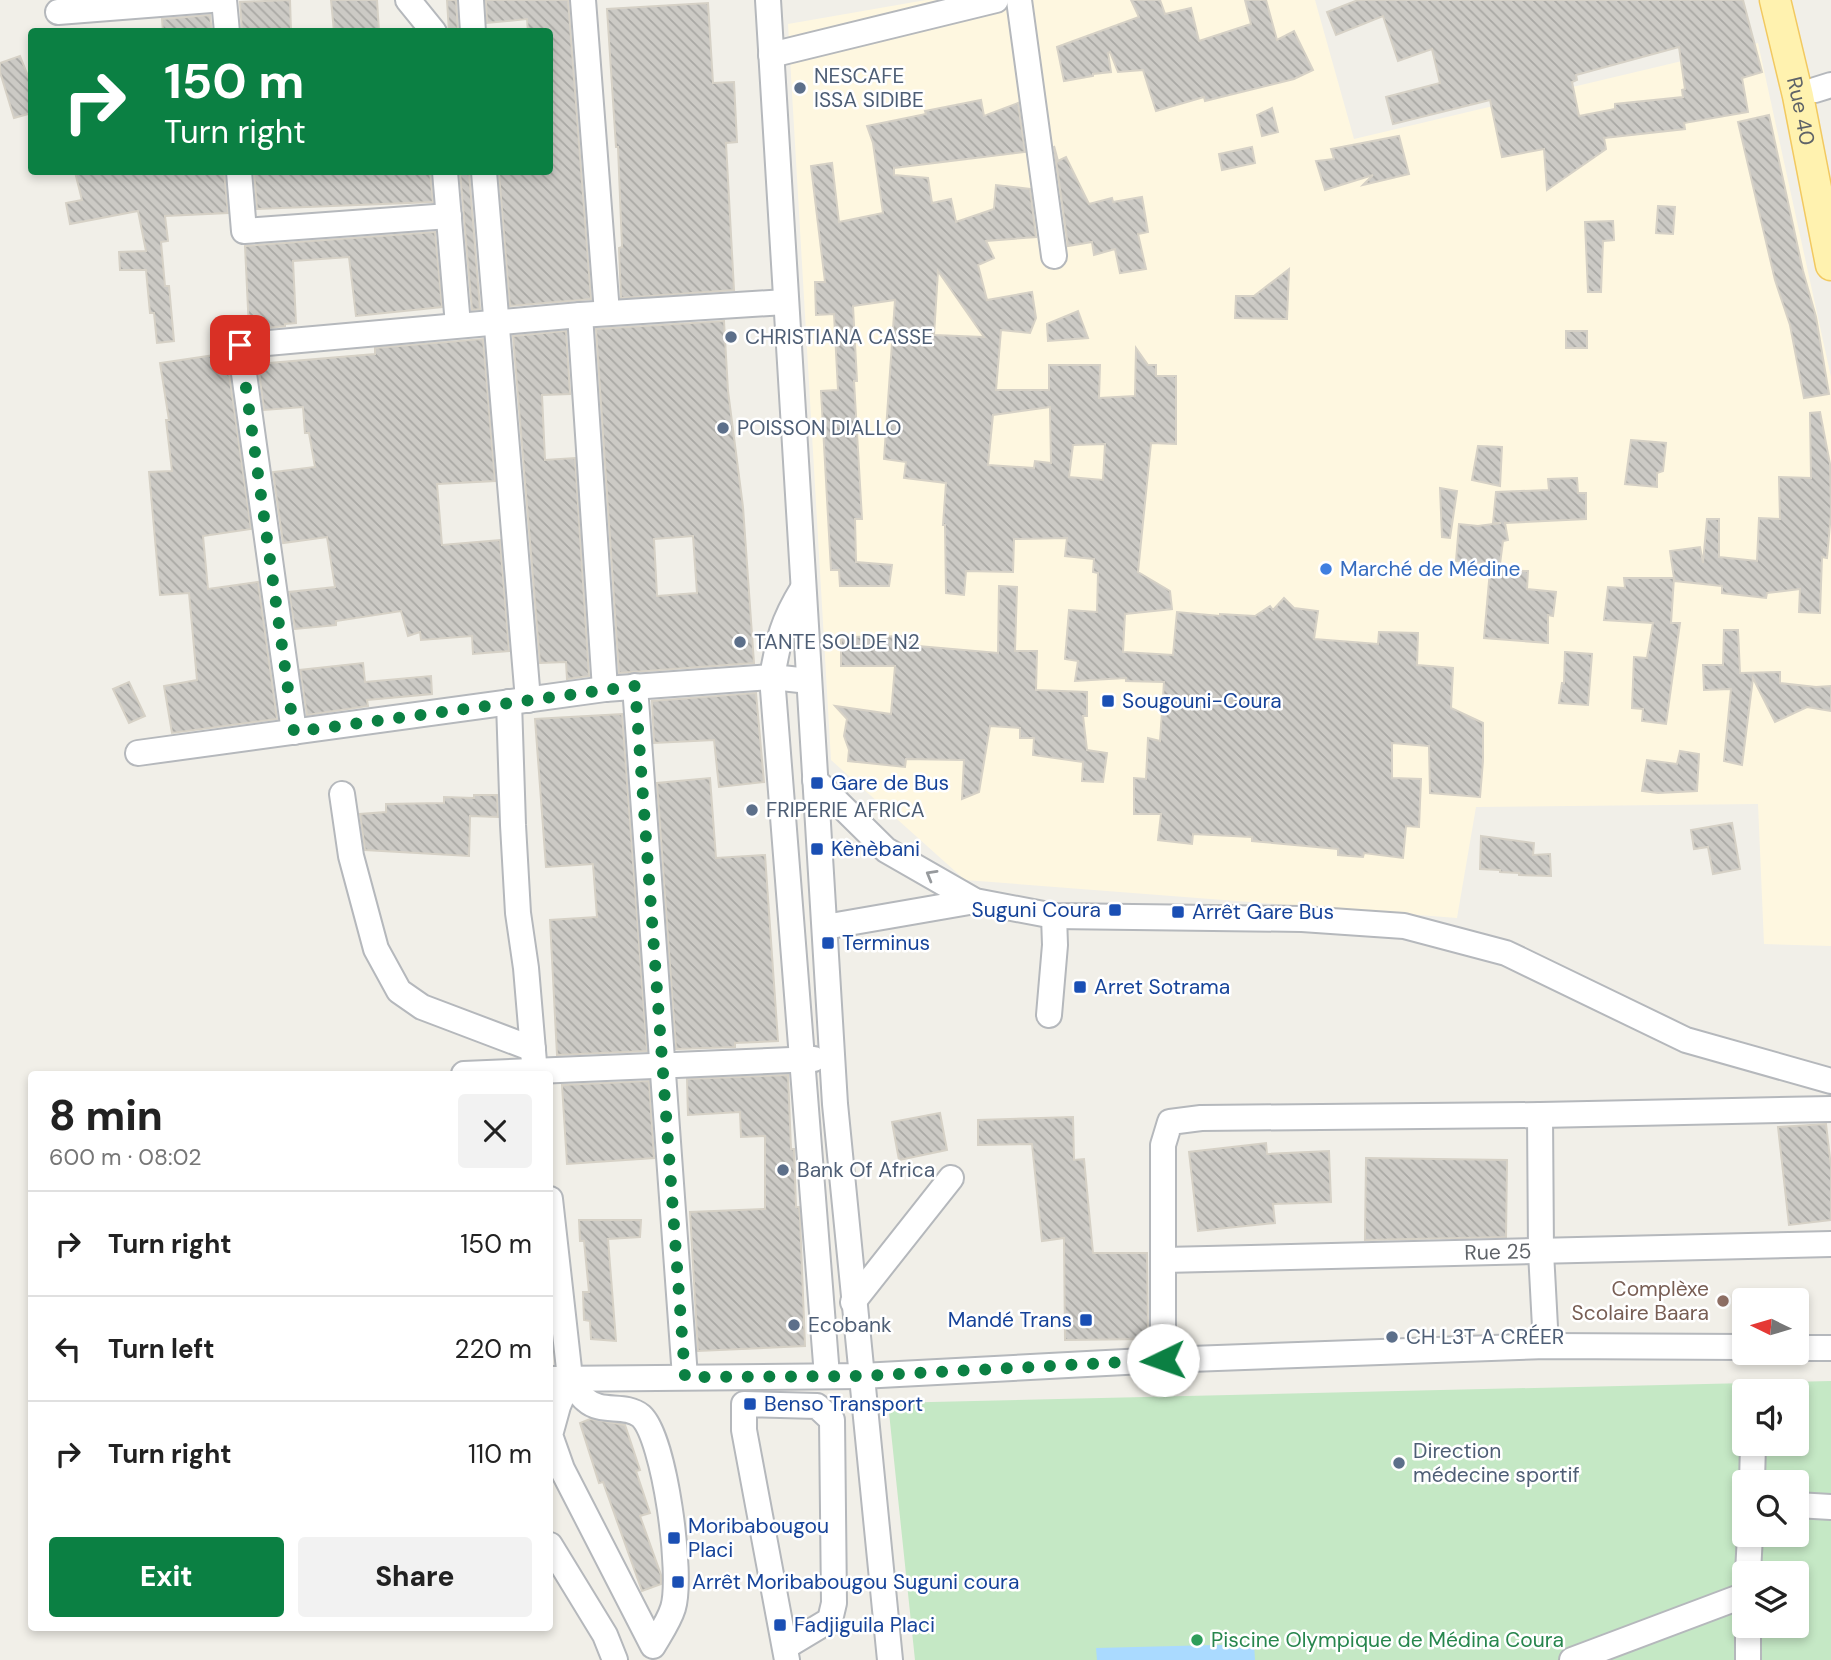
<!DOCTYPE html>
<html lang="en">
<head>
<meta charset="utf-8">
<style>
  :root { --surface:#fff; --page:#f2f2f2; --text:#222; --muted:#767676; --line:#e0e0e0; --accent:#0b8043 }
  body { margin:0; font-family:"DM Sans",sans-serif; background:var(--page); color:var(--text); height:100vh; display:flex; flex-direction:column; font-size:26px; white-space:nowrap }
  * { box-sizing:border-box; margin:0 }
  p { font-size:23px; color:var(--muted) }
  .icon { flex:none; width:38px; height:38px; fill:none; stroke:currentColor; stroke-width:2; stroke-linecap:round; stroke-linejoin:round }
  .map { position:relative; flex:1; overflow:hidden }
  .sheet { position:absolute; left:28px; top:1071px; width:525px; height:560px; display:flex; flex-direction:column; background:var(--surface); border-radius:7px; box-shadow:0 4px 10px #0003 }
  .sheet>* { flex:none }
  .banner { position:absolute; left:28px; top:28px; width:525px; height:147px; border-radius:7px; box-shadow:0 4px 10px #0003; background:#0b8043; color:#fff; overflow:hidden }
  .needle { width:46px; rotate:275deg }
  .controls { position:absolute; left:1732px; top:1288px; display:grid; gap:14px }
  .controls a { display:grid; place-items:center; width:77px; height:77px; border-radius:7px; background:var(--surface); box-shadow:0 4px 10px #0003; font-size:35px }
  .pin { position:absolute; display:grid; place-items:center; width:60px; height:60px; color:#fff; margin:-30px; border-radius:14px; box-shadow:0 4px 10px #0006 }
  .me { position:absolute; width:77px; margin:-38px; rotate:267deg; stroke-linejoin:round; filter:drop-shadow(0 0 5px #0008) }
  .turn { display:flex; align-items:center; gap:24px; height:147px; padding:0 21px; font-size:32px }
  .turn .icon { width:91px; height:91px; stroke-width:2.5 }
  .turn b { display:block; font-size:49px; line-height:60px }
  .round { display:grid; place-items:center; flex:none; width:74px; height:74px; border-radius:7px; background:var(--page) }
  .headline { display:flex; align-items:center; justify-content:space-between; height:119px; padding:0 21px }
  h1 { font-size:42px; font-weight:800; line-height:52px }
  .primary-button { display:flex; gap:14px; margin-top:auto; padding:14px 21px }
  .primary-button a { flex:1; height:80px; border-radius:7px; background:var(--accent); color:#fff; font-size:28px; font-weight:800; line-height:80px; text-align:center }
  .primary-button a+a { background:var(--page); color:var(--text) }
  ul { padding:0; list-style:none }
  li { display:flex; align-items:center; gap:21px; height:105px; padding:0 21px; border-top:2px solid var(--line) }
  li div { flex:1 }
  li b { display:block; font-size:26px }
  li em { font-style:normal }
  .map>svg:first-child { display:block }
  .commercial { fill:#fef7e0 }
  .green { fill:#c5e8c5; fill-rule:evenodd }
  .water { fill:#aadaff }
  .building { fill:url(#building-back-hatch); stroke:#d6d1c6; stroke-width:2; fill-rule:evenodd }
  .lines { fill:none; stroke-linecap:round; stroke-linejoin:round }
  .minor-casing { stroke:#b5b8bc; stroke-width:28 }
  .major-casing { stroke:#f2c960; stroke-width:33 }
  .minor { stroke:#fff; stroke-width:24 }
  .major { stroke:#fff2af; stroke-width:30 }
  .oneway { stroke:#979a9d }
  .route { stroke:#0b8043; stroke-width:12; stroke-dasharray:0 21.6 }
  .service-dot { fill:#5c6f8a; stroke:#fff; stroke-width:2.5 }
  .shop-dot { fill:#3f7fe0; stroke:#fff; stroke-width:2.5 }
  .transit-dot { fill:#1a4fb4; stroke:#fff; stroke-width:2.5 }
  .education-dot { fill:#8d6e63; stroke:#fff; stroke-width:2.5 }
  .leisure-dot { fill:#2e9e5b; stroke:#fff; stroke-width:2.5 }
  .labels { text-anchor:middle; stroke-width:5; stroke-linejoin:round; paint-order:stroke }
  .service-label { font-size:21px; fill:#4e5e75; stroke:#fff; text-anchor:start }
  .street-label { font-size:21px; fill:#5f6368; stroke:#fff }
  .shop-label { font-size:21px; fill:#366cbe; stroke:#fff; text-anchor:start }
  .transit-label { font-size:21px; fill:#164399; stroke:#fff; text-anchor:start }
  .education-label { font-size:21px; fill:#785e54; stroke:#fff; text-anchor:end }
  .leisure-label { font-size:21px; fill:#27864d; stroke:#fff; text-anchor:start }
</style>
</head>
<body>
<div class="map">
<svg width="1831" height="1660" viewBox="0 0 1831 1660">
  <defs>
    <pattern id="building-back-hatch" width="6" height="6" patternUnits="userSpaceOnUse" patternTransform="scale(1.75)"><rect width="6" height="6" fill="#cccac5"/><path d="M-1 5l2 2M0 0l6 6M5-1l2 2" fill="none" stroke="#a9a8a4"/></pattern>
  </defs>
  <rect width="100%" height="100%" fill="#f1efe8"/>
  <polygon class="commercial" points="926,0 1315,0 1354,139 1758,43 1831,377 1831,946 1764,944 1758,804 1476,807 1457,918 965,880 831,760 788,24"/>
  <path class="green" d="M1831,1381v279h-916l-27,-257zM1745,1391h52v53h-52zM1745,1482h52v53h-52zM1745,1573h52v53h-52z"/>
  <polygon class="water" points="1254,1644 1255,1660 1097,1660 1096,1648"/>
  <g class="building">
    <polygon points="290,0 291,32 242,32 240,2"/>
    <polygon points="331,0 377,0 379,32 334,32"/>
    <polygon points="447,0 456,0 458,32 449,32"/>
    <polygon points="486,0 568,0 591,299 510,306 499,174 550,172 550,32 528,32 527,19 487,23"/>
    <polygon points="1131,0 1160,0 1165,14 1191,8 1199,41 1251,24 1245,0 1266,0 1277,40 1294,31 1313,70 1294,79 1205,101 1204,97 1156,111 1143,70 1118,72 1110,52 1108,53 1111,72 1093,74 1093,76 1064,81 1057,47 1139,17"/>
    <path d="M1358,0h385l19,72 -20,6 6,34 -64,11 1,6 -81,9 2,11 -59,41 -3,-41 -42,8 -12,-57 -97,24 -7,-27 54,-14 -8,-34 -34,12 -15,-45 -47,19 -9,-23zM1679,47l6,42 -3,1 1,7 -68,7v5l-36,7 -7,-34 5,-2 -1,-5z"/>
    <polygon points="708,3 713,83 734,82 737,142 726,143 734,290 621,298 619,248 622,247 618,147 616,147 607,9"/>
    <polygon points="210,15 212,32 163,32 162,19"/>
    <polygon points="20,56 32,86 32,113 14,118 0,72 0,63"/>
    <path d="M981,100l3,16 34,-13 7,49 -131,16v7l34,3 4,25 19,-4 5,23 38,-13 2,-24 34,4 6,48 -50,4 8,17 -16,7 9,35 45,-8 4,26 -6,15 -29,-3 -5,60h53v-25h51l-1,33 36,-2 1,-48 12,17h8v11h20v68l-25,-1 -13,129 32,19 2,18 -47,5 -2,38 50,3 4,-43 43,4v-2l35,2 15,-10 3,4 11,-12 10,10 24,3 -4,28 64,5 1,-12 39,1 -1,32 36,3 -2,40 32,15v38l-3,36 -50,-4 -1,-47 -37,-3v35l29,1 -2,48 -13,-1 -3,32 -39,-5 -1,4 -25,-2v-6l-86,-8v-4l-59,-3 -1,10 -34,-4 3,-26h-27v-36l12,1 2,-41 12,3 4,-59 -38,-1v-3l-51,3 3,-20 -13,-2 4,-49 28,2 1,-39 -5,-1 1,-13 -29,-3 2,-18 -53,1 -1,33 -47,-1 -2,24 -18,-2 -1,-68h-2l3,-42 -42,-5 2,-16 -22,-3 11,-159 -42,6 4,75h-3l8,138h-7l1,43 36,3 -3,21h-49l-1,-16h-8l-10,-179 17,-1 -4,-76 -18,1 -1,-33h10l-14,-116 21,-3 7,59 44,-9 -10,-70 -6,-17 59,-12 -1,-3zM938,271l46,66 -50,-2zM1050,407l1,56 -16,-2 -1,7 -46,-3 5,-50zM1105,444l-2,36 -34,-3 4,-32z"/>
    <polygon points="1272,108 1278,132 1262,136 1257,115"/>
    <polygon points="1769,115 1803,271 1816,317 1829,394 1804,398 1790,325 1775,280 1738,122"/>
    <polygon points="1399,136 1409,174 1363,185 1373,175 1325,190 1316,161 1334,159 1331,149"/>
    <polygon points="1054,146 1058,161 1066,157 1089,204 1112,198 1113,202 1142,197 1148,232 1138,234 1146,269 1120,273 1115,249 1094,255 1092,242 1068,246"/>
    <polygon points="1252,147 1255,163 1222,170 1219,154"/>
    <polygon points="75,172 224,172 228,213 165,216 168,241 161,242 165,286 169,286 174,341 157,343 154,313 150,313 146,270 120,270 119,252 146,251 138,211 70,224 66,203 82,200"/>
    <polygon points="254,172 430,172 433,202 257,209"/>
    <polygon points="460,172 469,172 480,309 472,310"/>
    <polygon points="1658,206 1675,207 1673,234 1656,233"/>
    <polygon points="1613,221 1614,240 1603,241 1601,292 1588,292 1585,222"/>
    <polygon points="435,232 442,307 356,316 349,257 293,261 296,323 285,324 285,326 249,330 245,246"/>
    <polygon points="1289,269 1287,319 1235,318 1236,296 1254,296"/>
    <polygon points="1078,311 1088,338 1048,341 1047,324"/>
    <path d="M724,321l4,70 15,116 11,156 -135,10 -23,-344zM693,536l4,57 -40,3 -3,-57z"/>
    <polygon points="566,331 570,394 542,395 545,460 575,458 589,676 567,679 566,662 540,663 513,336"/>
    <rect x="1566" y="331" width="21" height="17"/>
    <polygon points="483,339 495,481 437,484 442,545 500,540 509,651 473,654 472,636 421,640 420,632 408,636 401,611 336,621 336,625 295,629 289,592 335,587 327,537 283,543 273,472 315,467 309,433 305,433 303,407 264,410 258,364 375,354 375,348"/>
    <polygon points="215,355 215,357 224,357 227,359 251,529 203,536 208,589 258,582 277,719 172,733 164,686 197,680 189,593 160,595 149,472 172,471 166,420 169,420 160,363"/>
    <polygon points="1820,412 1830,464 1831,513 1827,558 1822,557 1820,613 1799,612 1800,589 1767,593 1766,598 1722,593 1722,586 1675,581 1674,578 1671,623 1680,623 1666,724 1642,721 1643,709 1632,708 1634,657 1647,658 1653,623 1604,620 1608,587 1625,588 1624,578 1674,578 1670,551 1700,547 1703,563 1707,519 1719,519 1719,557 1757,561 1759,518 1780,519 1779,477 1811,478 1810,413"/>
    <polygon points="1631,440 1666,443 1663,471 1657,473 1657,487 1625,484"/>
    <polygon points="1478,446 1502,447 1500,486 1472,480"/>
    <polygon points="1577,478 1578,493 1586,493 1586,519 1505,523 1508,540 1503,541 1500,564 1456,561 1459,524 1478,526 1501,523 1493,523 1496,492 1549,490 1548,479"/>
    <polygon points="1440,488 1457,491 1450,538 1442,537"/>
    <polygon points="1490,570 1528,571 1527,589 1556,592 1553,616 1548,615 1548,643 1484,638"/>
    <polygon points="999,586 1017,587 1015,651 1037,651 1036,690 1087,692 1087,716 1083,716 1087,750 1107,753 1103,782 1082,781 1083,762 1033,755 1034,738 1020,738 1020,728 990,726 979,792 962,799 964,760 906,759 905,767 848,761 849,750 844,736 847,719 835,706 891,714 895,666 841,666 841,637 918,636 918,646 998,653"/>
    <polygon points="1724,630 1738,630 1740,673 1780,672 1780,683 1816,687 1831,686 1831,711 1807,707 1775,722 1753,678 1742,765 1724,761 1731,689 1704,690 1703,665 1723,665"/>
    <polygon points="1565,652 1592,654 1588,705 1559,703 1562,683 1564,683"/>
    <polygon points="363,663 365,682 431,676 432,694 367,700 368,706 307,715 300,670"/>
    <polygon points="129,682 145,716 129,723 113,689"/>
    <polygon points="756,693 764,782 719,787 714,740 654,743 652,701"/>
    <polygon points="622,714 647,1051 557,1055 550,920 597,917 593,864 546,867 535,719"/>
    <polygon points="1680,751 1699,754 1697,791 1658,793 1642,791 1647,760 1677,764"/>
    <polygon points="710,778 716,858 765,855 778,1041 735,1043 735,1047 676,1049 657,783"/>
    <polygon points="474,795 497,795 498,817 470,816 469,856 365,850 360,814 386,812 386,804 444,803 444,797 474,798"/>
    <polygon points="1732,823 1740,869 1713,874 1708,847 1694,849 1691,830"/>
    <polygon points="1481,836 1534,843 1533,855 1550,854 1551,876 1519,875 1519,873 1500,872 1500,870 1480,869"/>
    <polygon points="788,1075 791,1149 794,1149 796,1207 799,1207 800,1218 805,1346 698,1351 690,1212 765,1209 765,1136 741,1137 740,1112 688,1115 687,1079"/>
    <polygon points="649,1081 654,1158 567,1164 562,1085"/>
    <polygon points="940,1113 947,1150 899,1160 892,1122"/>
    <polygon points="1073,1117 1074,1160 1084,1159 1093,1253 1147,1253 1148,1339 1065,1340 1064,1238 1042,1241 1032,1144 978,1145 978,1120"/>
    <polygon points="1826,1124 1831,1167 1831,1220 1789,1225 1778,1127"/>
    <polygon points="1266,1143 1267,1154 1329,1151 1331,1202 1273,1204 1275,1223 1198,1231 1189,1152"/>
    <polygon points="1366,1158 1507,1160 1506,1237 1365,1240"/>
    <polygon points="579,1220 641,1220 640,1237 608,1239 616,1341 591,1339 590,1321 584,1320 583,1292 589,1292 584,1241 580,1241"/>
    <polygon points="590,1419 625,1425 640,1470 636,1471 650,1513 640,1516 661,1575 661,1584 642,1591 603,1482 599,1483 580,1423"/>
  </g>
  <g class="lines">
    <defs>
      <g id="minor">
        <polyline points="224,0 227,32"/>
        <polyline points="408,0 434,32"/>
        <polyline points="471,0 473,32"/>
        <polyline points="583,0 607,313"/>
        <polyline points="768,0 835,1104 890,1660"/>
        <polyline points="1019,0 1054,256"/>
        <polyline points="58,12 211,0"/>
        <polyline points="771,55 996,0"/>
        <polyline points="1815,90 1831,85"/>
        <polyline points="239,172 244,231 449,216"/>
        <polyline points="445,172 458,325"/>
        <polyline points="484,172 528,700"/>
        <polyline points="580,315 605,689"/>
        <polyline points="240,345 294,732"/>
        <polyline points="234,346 580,315 785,302"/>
        <path d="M803,588c-21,34 -24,50 -31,89l55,699"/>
        <polyline points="635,686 685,1377"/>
        <polyline points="509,702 513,825 518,913 526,968 535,1074"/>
        <polyline points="138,753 605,689 772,677 809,681"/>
        <polyline points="815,780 886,850 975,901 1054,916 1302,919 1404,926 1506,953 1686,1040 1831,1081"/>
        <polyline points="342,794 351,856 376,949 399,991 422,1007 533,1049"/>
        <polyline points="825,927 975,901"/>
        <polyline points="1049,1015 1055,945 1054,916"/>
        <polyline points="464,1074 814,1059"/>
        <polyline points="1540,1115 1541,1252 1546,1346"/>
        <path d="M550,1199l20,179c5,7 9,17 16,22 15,14 39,3 55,16 24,22 42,160 32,192 -4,13 -13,26 -20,38l-91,-177 -12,-34 8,-29 12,-28"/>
        <path id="s1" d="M1164,1260l667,-16"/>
        <polyline points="853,1302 951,1178"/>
        <polyline points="1797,1348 1831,1348"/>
        <polyline points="1163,1360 1163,1145 1170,1122 1201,1118 1540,1115 1831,1109"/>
        <polyline points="550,1379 861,1376 1163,1360 1546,1346 1745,1347"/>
        <polyline points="1752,1482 1753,1444"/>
        <polyline points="1797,1505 1831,1507"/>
        <polyline points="550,1545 605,1635 615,1660"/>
        <polyline points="1748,1573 1750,1535"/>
        <polyline points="1748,1626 1748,1660"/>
        <polyline points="785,1647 830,1620 834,1603 832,1420 817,1406 744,1404 744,1430 787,1660"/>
        <polyline points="1572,1660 1745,1595"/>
      </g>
      <g id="major">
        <path id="s2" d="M1775,0l23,96 33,169"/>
      </g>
    </defs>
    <use href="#minor" class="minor-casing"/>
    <use href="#major" class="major-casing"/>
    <use href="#minor" class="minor"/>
    <use href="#major" class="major"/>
  </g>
  <defs><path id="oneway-chevron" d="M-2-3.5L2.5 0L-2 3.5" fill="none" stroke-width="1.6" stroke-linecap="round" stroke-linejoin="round" transform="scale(1.75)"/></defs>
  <use class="oneway" href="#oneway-chevron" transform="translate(931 875) rotate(-150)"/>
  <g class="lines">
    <polyline class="route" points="240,345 294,732 635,686 685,1377 861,1376 1163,1360"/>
  </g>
  <g class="service-dot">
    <circle cx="800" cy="88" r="7"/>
    <circle cx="731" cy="337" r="7"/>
    <circle cx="723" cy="428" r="7"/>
    <circle cx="740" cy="642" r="7"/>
    <circle cx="752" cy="810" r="7"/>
    <circle cx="783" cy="1170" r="7"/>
    <circle cx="794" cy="1325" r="7"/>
    <circle cx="1392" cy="1337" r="7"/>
    <circle cx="1399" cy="1463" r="7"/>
  </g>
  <circle class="shop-dot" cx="1326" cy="569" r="7"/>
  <g class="transit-dot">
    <rect x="1101" y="694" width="14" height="14" rx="3.5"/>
    <rect x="810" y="776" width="14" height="14" rx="3.5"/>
    <rect x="810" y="842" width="14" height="14" rx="3.5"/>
    <rect x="1108" y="903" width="14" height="14" rx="3.5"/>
    <rect x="1171" y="905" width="14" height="14" rx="3.5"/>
    <rect x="821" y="936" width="14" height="14" rx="3.5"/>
    <rect x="1073" y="980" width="14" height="14" rx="3.5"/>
    <rect x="1079" y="1313" width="14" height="14" rx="3.5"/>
    <rect x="743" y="1397" width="14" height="14" rx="3.5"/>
    <rect x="667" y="1531" width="14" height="14" rx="3.5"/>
    <rect x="671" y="1575" width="14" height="14" rx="3.5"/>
    <rect x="773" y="1618" width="14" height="14" rx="3.5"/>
  </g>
  <circle class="education-dot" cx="1723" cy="1301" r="7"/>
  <circle class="leisure-dot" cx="1197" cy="1640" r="7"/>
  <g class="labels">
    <g class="service-label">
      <text x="814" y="83">NESCAFE<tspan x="814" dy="24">ISSA SIDIBE</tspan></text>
      <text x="745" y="344">CHRISTIANA CASSE</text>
      <text x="737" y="435">POISSON DIALLO</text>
      <text x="754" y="649">TANTE SOLDE N2</text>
      <text x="766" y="817">FRIPERIE AFRICA</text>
      <text x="797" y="1177">Bank Of Africa</text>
      <text x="808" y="1332">Ecobank</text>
      <text x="1406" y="1344">CH L3T A CRÉER</text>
      <text x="1413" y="1458">Direction<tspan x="1413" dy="24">médecine sportif</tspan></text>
    </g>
    <g class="street-label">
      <text dy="7" stroke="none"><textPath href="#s2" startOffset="114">Rue 40</textPath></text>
      <text dy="7" stroke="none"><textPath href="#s1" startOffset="334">Rue 25</textPath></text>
    </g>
    <g class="shop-label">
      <text x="1340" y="576">Marché de Médine</text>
    </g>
    <g class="transit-label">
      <text x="1122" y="708">Sougouni-Coura</text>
      <text x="831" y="790">Gare de Bus</text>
      <text x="831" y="856">Kènèbani</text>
      <text x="1101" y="917" text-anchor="end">Suguni Coura</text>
      <text x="1192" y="919">Arrêt Gare Bus</text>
      <text x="842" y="950">Terminus</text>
      <text x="1094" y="994">Arret Sotrama</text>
      <text x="1072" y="1327" text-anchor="end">Mandé Trans</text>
      <text x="764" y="1411">Benso Transport</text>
      <text x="688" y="1533">Moribabougou<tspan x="688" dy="24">Placi</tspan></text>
      <text x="692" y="1589">Arrêt Moribabougou Suguni coura</text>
      <text x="794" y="1632">Fadjiguila Placi</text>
    </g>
    <g class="education-label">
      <text x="1709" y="1296">Complèxe<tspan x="1709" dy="24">Scolaire Baara</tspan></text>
    </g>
    <g class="leisure-label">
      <text x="1211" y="1647">Piscine Olympique de Médina Coura</text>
    </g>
  </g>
</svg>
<div class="controls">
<a><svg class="needle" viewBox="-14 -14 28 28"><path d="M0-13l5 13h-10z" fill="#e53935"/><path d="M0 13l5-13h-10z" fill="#767676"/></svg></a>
<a><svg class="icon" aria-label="sound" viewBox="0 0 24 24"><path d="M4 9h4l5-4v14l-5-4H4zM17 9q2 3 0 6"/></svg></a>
<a><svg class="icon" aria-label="search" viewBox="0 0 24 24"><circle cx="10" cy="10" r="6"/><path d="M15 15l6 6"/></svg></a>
<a><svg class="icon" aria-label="layers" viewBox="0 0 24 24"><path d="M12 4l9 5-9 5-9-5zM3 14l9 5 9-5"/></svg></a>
</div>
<div class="pin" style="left:240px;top:345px;background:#d93025"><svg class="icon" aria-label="arrive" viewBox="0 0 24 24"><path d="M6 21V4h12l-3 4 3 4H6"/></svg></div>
<svg class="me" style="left:1163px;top:1360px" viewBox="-20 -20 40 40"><circle r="19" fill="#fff"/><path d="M0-13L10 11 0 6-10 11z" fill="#0b8043"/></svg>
<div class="banner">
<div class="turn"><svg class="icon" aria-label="right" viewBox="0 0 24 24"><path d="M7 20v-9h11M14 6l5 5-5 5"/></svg><div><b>150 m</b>Turn right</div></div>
</div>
<section class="sheet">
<div class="headline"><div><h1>8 min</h1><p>600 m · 08:02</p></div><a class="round"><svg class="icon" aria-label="close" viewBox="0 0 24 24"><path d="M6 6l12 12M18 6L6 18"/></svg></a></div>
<ul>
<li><svg class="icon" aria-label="right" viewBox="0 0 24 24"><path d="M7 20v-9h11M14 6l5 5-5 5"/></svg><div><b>Turn right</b></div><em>150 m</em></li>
<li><svg class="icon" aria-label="left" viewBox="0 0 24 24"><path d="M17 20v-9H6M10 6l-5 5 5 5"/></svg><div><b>Turn left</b></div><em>220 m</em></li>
<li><svg class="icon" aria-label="right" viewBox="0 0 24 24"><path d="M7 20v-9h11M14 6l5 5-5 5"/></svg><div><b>Turn right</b></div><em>110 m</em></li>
</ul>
<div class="primary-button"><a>Exit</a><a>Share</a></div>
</section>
</div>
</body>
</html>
